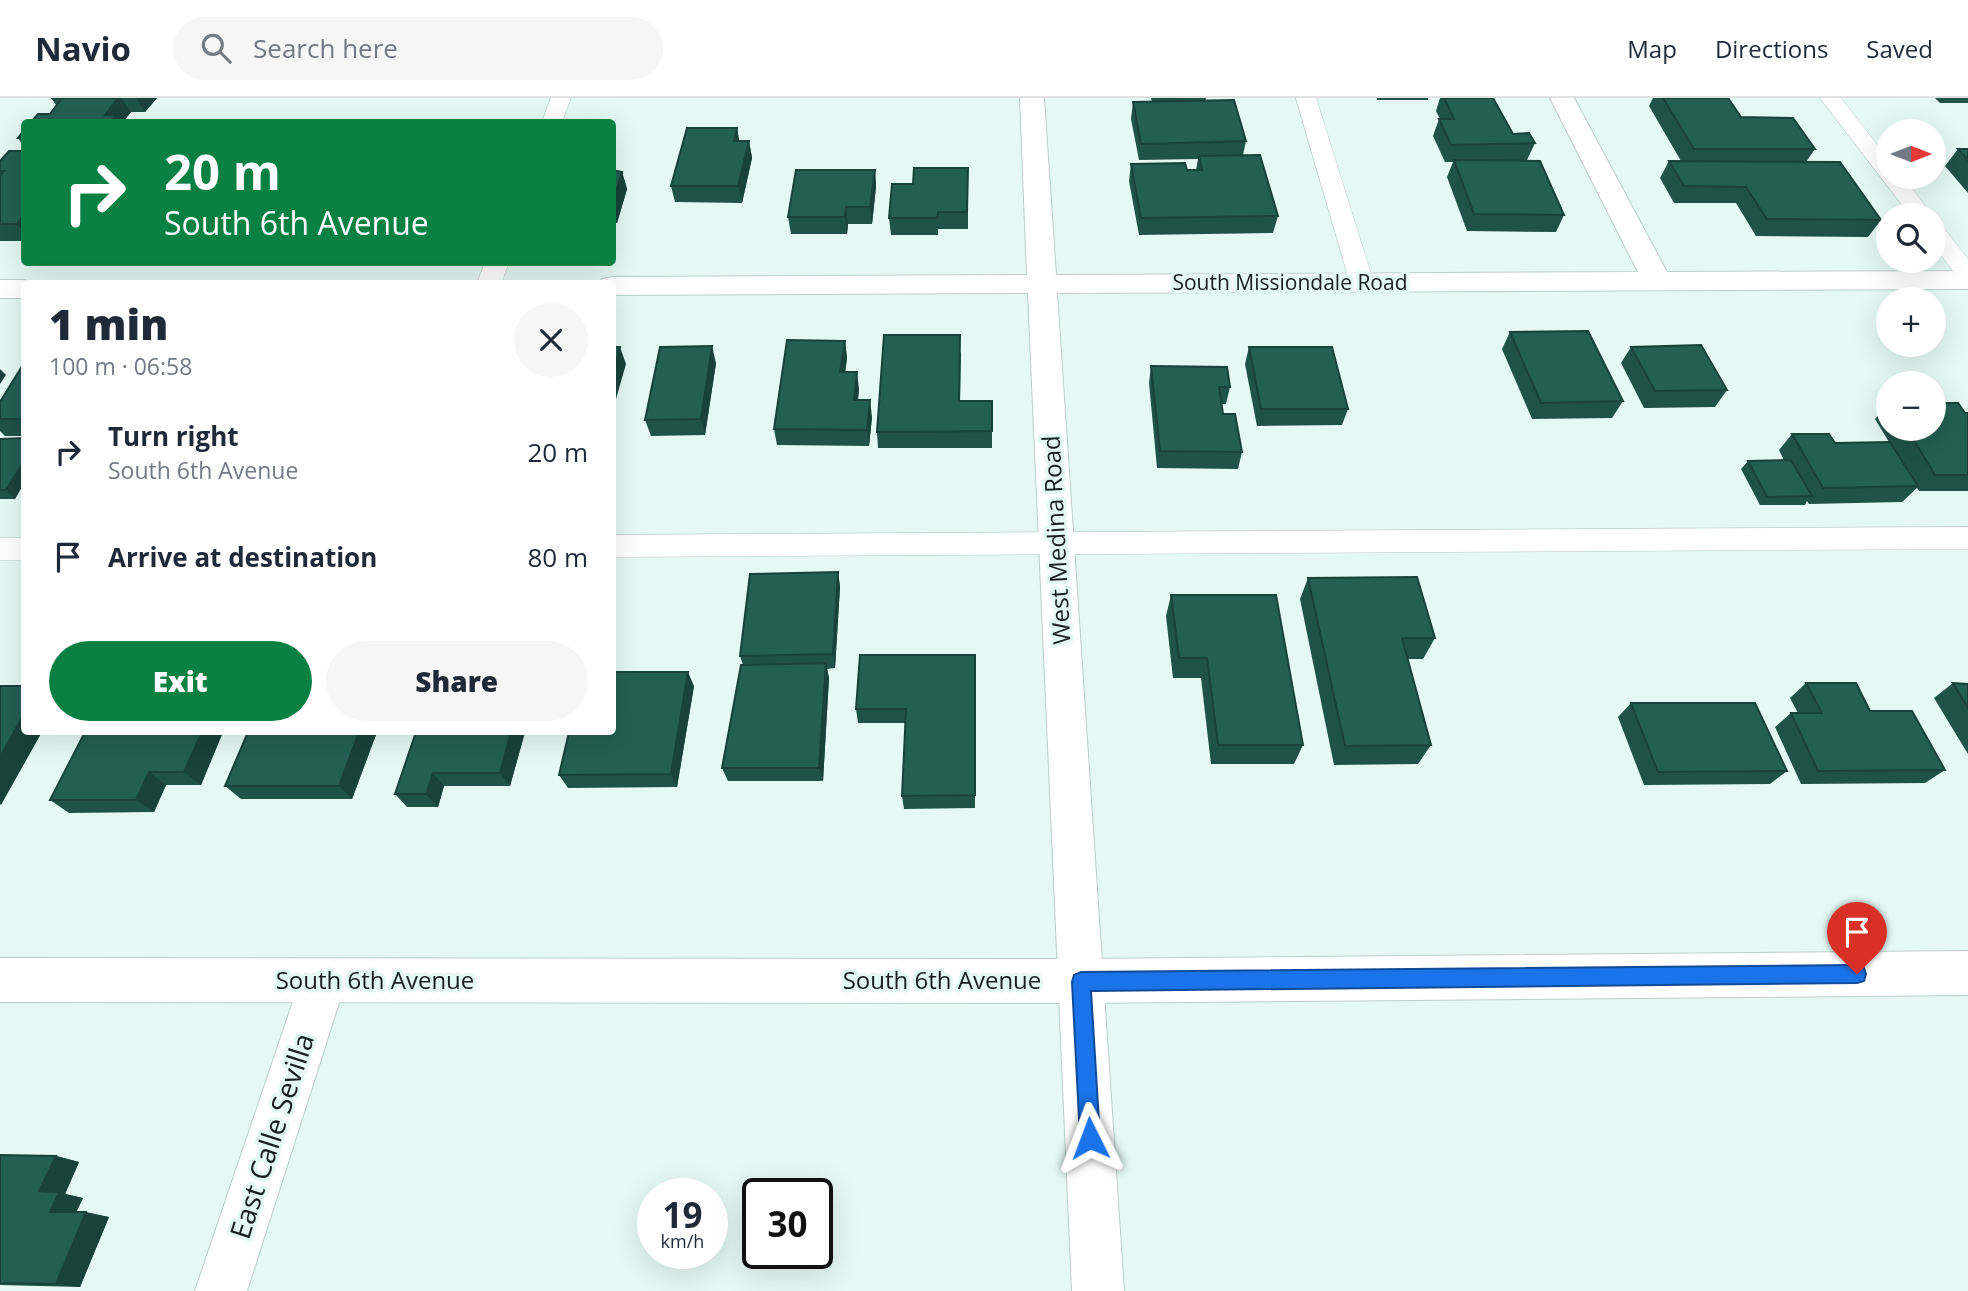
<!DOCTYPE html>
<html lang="en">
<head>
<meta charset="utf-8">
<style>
  :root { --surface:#fff; --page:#f6f6f7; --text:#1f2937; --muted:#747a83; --line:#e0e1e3; --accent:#0b8043 }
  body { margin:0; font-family:"Open Sans",sans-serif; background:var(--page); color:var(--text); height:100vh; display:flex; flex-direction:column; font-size:26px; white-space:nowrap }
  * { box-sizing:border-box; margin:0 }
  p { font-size:23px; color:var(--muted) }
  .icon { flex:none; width:38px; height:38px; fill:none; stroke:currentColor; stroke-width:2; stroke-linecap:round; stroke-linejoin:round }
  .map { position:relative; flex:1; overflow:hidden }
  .side { position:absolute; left:21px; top:182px; width:595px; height:455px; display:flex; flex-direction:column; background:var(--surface); border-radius:7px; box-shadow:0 7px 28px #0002 }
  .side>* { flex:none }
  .top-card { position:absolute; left:21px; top:21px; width:595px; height:147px; border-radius:7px; box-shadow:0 7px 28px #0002; background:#0b8043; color:#fff; overflow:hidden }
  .needle { width:46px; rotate:90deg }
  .buttons { position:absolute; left:1876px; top:21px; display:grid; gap:14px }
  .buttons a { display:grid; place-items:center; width:70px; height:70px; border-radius:50%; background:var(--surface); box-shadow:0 7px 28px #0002; font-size:35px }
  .speed { position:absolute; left:637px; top:1080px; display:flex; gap:14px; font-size:35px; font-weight:700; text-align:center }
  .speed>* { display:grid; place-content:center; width:91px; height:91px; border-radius:50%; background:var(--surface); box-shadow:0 7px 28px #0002; line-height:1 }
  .speed small { font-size:18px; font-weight:400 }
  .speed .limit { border:4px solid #111; border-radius:10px; background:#fff; color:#111 }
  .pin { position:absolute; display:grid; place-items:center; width:60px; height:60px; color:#fff; margin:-72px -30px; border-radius:50% 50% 50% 0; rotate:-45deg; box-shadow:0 0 7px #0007 }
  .pin .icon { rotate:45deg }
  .me { position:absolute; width:77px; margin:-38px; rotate:357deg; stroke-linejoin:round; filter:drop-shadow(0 0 5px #0008) }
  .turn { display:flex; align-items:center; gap:24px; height:147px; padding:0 28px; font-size:32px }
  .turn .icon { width:91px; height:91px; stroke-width:2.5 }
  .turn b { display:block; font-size:49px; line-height:60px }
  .round { display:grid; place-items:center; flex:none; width:74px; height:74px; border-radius:37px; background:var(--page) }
  .headline { display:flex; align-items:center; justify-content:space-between; height:119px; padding:0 28px }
  h1 { font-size:42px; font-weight:800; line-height:52px }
  .primary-button { display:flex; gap:14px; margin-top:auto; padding:14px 28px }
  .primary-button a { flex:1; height:80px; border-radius:42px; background:var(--accent); color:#fff; font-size:28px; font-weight:800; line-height:80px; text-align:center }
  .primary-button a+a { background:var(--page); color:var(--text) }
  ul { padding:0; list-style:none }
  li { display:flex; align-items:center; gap:21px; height:105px; padding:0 28px }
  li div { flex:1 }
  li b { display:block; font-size:26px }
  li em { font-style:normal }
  header { display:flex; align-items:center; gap:42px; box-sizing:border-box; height:98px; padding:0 35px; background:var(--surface); border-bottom:2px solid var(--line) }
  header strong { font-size:33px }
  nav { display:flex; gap:38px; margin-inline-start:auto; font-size:24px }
  .search { width:490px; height:63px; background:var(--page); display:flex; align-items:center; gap:18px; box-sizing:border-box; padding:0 24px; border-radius:38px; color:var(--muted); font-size:26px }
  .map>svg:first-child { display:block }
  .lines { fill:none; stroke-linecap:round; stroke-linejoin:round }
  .service-casing { stroke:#bacfc9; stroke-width:1 }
  .minor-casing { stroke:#bacfc9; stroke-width:2 }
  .tertiary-casing { stroke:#bacfc9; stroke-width:2 }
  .service { fill:#fff; fill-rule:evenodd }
  .minor { fill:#fff; fill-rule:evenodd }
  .tertiary { fill:#fff; fill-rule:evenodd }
  .wall { fill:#1f5248 }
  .shaded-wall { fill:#19423b }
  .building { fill:#245f54; stroke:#19423b; stroke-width:2 }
  .route { fill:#1a73e8; stroke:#114b97; stroke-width:2 }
  .labels { text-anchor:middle; stroke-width:7; stroke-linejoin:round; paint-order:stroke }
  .far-street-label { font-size:21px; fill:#18201e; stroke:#e4f9f4 }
  .street-label { font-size:24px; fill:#18201e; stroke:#e4f9f4 }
  .near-street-label { font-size:28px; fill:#18201e; stroke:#e4f9f4 }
</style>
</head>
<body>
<header>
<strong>Navio</strong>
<div class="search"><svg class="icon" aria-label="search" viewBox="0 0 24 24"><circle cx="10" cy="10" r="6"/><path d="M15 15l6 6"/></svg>Search here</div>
<nav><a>Map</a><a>Directions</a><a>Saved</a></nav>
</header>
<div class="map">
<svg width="1968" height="1193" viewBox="0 0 1968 1193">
  <rect width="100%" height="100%" fill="#e4f9f4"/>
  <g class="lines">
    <defs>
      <g id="service">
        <polygon points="551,0 571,0 562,24 542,24"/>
        <polygon points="1296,0 1316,0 1374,185 1370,190 1362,193 1354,190 1350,185"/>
        <polygon points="1820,0 1841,0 1888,61 1888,79 1903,79 1932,117 1910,117"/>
        <polygon points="1934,126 1942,128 1968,161 1968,184 1960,182 1934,148"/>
        <polygon points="485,164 509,164 501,186 477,186"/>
        <polygon points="1968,429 1968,451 612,459 612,437"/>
        <rect x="0" y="440" width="24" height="22"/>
      </g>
      <g id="minor">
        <polygon points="1020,0 1044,0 1056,177 1638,174 1550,0 1574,0 1667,174 1968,173 1968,191 1057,195 1124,1193 1072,1193 1028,195 612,197 612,186 599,186 602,181 612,179 1027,177"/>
        <polygon points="0,182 24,182 35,186 24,186 24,200 0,200"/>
        <polygon points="323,861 339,867 346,883 247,1193 195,1193 300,883 307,867"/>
      </g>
      <polygon id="tertiary" points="1968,853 1968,897 1081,905 0,904 0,860 1081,861"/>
    </defs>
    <use href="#service" class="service-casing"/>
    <use href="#minor" class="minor-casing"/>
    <use href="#tertiary" class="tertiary-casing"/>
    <use href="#service" class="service"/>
    <use href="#minor" class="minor"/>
    <use href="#tertiary" class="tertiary"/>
  </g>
  <g class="wall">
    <polygon points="51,0 157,0 145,14 131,14 123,24 31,24 50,16 57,8"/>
    <polygon points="1151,0 1206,0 1205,3 1246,43 1243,57 1278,118 1273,135 1139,137 1129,83 1131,66 1187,72 1196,72 1198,61 1139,62 1131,21 1133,4 1152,4"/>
    <rect x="1377" y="0" width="51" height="2"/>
    <polygon points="1440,0 1493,0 1513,36 1535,45 1527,62 1504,63 1564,117 1556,134 1467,133 1447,79 1453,64 1445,64 1433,38 1439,21 1440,21 1436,13"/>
    <polygon points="1653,0 1728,0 1741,19 1815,51 1806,64 1881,122 1868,139 1756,138 1736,105 1674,105 1660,80 1669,63 1681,63 1649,8"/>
    <polygon points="1935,0 1968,0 1968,5 1940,5"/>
    <polygon points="737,30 739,43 749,43 752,60 742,105 675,104 671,88"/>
    <polygon points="24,32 24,49 18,40"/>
    <polygon points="1958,51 1968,51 1968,95 1945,68"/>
    <polygon points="24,53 24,143 0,143 0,63"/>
    <polygon points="968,70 968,131 938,131 938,137 891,137 889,120 913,86"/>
    <polygon points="612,72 622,74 627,91 617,125 612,125"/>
    <polygon points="875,72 876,89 872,126 848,126 847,136 791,136 788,119"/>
    <polygon points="1510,234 1623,303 1612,320 1532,321 1502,251"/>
    <polygon points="845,243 847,260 845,274 859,291 858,302 872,319 869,348 777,347 774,331"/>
    <polygon points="1249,249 1348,311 1342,327 1257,328 1245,266"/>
    <polygon points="1631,249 1727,292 1715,309 1644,310 1621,265"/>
    <polygon points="961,254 960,303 992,303 992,350 878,350 877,334"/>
    <polygon points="24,265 24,338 5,338 0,333 0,304"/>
    <polygon points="716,265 705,337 651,338 645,322"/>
    <polygon points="1151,268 1230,289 1226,306 1222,306 1223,316 1242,354 1238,371 1157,370 1149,285"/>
    <polygon points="1888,307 1888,331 1934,331 1965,315 1968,315 1968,393 1919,393 1917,390 1902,404 1809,406 1807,403 1805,407 1760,407 1741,371 1748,363 1784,362 1779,352 1792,336 1835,345 1889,344 1875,321"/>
    <polygon points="24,340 24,385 15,401 0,401 0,341"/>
    <polygon points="838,474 840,489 835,570 827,571 829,580 823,683 728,683 722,670 743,567 740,558"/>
    <polygon points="1308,480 1435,540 1423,561 1408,561 1431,647 1418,666 1334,667 1300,501"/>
    <polygon points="1171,497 1303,647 1294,666 1211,666 1201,580 1173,580 1166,518"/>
    <polygon points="975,557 975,710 904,711 902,698 906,625 858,625 856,611"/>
    <polygon points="1806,585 1870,613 1945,672 1925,685 1801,686 1775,629 1791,615 1798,615 1790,600"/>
    <polygon points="1953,585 1968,586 1968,656 1934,600"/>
    <polygon points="694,588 677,689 568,690 559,677"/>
    <polygon points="1631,605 1787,673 1770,686 1644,687 1618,619"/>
    <polygon points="85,634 223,634 201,687 166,687 154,714 69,715 50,702"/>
    <polygon points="248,634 377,634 352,701 241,701 225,688"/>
    <polygon points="416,634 525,634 510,688 444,688 438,709 407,709 395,696"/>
    <polygon points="0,1057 56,1058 79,1064 65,1096 83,1100 76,1114 109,1119 80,1189 0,1187"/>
  </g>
  <g class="shaded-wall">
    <polygon points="118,0 121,0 131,14 123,24 110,24 105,17"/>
    <polygon points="136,0 157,0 145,14"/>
    <polygon points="737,30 740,47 734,43"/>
    <polygon points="749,43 752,60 742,105 738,88"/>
    <polygon points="875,72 876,89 872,126 870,109"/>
    <polygon points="622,74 627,91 617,125 612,112 612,105"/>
    <polygon points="846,109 848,126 847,136 845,119"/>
    <polygon points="24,116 24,135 17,126"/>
    <polygon points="845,243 847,260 843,291 840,274"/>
    <polygon points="712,248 716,265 705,337 701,321"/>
    <polygon points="620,249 626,266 612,315 612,276"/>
    <polygon points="0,271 6,277 0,286"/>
    <polygon points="857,274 859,291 856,319 854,302"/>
    <polygon points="870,302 872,319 869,348 867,332"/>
    <polygon points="24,363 24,385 15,401 6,392"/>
    <polygon points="838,474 840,489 835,570 833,556"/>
    <polygon points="826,565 829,580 823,683 819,670"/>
    <polygon points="688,574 694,588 677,689 671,676"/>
    <polygon points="24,616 24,634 42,634 1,707 0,706 0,659"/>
    <polygon points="202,634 223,634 201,687 184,674"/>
    <polygon points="359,634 377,634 352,701 339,688"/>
    <polygon points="511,634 525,634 510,688 500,675"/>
    <polygon points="149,674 166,687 154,714 136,702"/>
    <polygon points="433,675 444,688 438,709 426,696"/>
    <polygon points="56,1058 79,1064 65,1096 83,1100 74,1119 50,1114 39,1093"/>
    <polygon points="86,1114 109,1119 80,1189 56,1186"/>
  </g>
  <g class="building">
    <polygon points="51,0 118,0 105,17 116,17 110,24 31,24 38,16 50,16 62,0"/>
    <polygon points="1444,0 1493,0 1513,36 1529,35 1535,45 1451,47 1439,21 1454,21"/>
    <polygon points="1663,0 1728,0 1741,19 1793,20 1815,51 1694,51"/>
    <polygon points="1234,2 1246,43 1141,46 1133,4"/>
    <polygon points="687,30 737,30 734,43 749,43 738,88 671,88"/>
    <polygon points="24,32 24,40 18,40"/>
    <polygon points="1958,51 1968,51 1968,62"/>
    <polygon points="9,53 24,53 24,116 17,126 0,126 0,78 4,73 0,73 0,63"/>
    <polygon points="1260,57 1278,118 1141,120 1131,66 1185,65 1187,72 1202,72 1199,58"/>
    <polygon points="1454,62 1540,63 1564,117 1474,116"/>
    <polygon points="1669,63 1840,64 1881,122 1767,121 1746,89 1684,88"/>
    <polygon points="914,70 968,70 967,114 938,114 937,120 889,120 892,86 913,86"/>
    <polygon points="612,72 622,74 612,105"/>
    <polygon points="796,72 875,72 870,109 846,109 845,119 788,119"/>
    <polygon points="1588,233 1623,303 1541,305 1510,234"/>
    <polygon points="884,237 960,237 959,303 992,303 992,333 877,334"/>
    <polygon points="787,242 845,243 840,274 857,274 854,302 870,302 867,332 774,331"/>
    <polygon points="1701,247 1727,292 1655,293 1631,249"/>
    <polygon points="712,248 701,321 645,322 660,249"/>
    <polygon points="612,249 620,249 612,276"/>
    <polygon points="1249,249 1332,249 1348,311 1261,311"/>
    <polygon points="24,265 24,321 0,321 0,304"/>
    <polygon points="1151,268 1227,269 1230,289 1219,289 1223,316 1235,316 1242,354 1160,353"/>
    <polygon points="1934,305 1958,305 1965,315 1968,315 1968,377 1935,377 1907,331 1934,331"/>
    <polygon points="1792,336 1829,336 1835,345 1890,344 1918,388 1823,390"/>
    <polygon points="24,340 24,363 6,392 0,392 0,341"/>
    <polygon points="1791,362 1812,398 1767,399 1748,363"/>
    <polygon points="838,474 833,556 740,558 750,476"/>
    <polygon points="1417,479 1435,540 1402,540 1431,647 1345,648 1308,480"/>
    <polygon points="1171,497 1276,497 1303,647 1218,647 1207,560 1179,560"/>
    <polygon points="860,557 975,557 975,697 902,698 906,611 856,611"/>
    <polygon points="826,565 819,670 722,670 741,567"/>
    <polygon points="612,574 688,574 671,676 559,677 569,634 612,634"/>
    <polygon points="1806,585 1856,585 1870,613 1912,613 1945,672 1818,673 1791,615 1822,615"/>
    <polygon points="1953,585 1968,586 1968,610"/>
    <polygon points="0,588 24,588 24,616 0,659"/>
    <polygon points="1631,605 1755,605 1787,673 1658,674"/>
    <polygon points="85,634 202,634 184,674 149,674 136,702 50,702"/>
    <polygon points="248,634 359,634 339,688 225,688"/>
    <polygon points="416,634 511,634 500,675 433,675 426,696 395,696"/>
    <polygon points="0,1057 56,1058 39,1093 59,1094 50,1114 86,1114 56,1186 0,1185"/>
  </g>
  <polygon class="route" points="1857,867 1864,870 1866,876 1864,883 1857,885 1091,893 1100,1040 1097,1047 1090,1050 1083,1047 1080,1040 1072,884 1074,877 1081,874"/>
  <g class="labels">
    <g class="far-street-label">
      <text x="1290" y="192">South Missiondale Road</text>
    </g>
    <g class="street-label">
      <text transform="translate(1057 442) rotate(-93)" y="8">West Medina Road</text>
      <text x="375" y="891">South 6th Avenue</text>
      <text x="942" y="891">South 6th Avenue</text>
    </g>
    <g class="near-street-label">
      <text transform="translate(272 1038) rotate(-72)" y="10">East Calle Sevilla</text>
    </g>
  </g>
</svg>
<div class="buttons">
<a><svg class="needle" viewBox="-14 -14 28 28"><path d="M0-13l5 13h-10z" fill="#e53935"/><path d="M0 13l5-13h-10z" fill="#747a83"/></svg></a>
<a><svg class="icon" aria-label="search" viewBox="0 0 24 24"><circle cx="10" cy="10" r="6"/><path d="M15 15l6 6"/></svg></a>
<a>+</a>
<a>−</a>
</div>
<div class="speed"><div>19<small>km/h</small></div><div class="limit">30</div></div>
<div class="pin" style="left:1857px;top:876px;background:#d93025"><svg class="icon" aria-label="arrive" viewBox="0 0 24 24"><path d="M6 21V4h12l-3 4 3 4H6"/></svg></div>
<svg class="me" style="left:1090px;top:1040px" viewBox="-20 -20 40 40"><path d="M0-17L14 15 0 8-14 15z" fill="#1a73e8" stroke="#fff" stroke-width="4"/></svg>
<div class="top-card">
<div class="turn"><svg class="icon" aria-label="right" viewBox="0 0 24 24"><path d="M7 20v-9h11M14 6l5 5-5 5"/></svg><div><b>20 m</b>South 6th Avenue</div></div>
</div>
<section class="side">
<div class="headline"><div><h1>1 min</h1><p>100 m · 06:58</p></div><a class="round"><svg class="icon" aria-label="close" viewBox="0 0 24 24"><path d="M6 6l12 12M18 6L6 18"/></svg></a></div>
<ul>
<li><svg class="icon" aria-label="right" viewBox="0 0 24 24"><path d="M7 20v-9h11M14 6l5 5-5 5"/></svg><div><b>Turn right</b><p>South 6th Avenue</p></div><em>20 m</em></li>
<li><svg class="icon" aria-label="arrive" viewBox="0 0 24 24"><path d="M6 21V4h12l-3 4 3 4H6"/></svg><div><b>Arrive at destination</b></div><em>80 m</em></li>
</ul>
<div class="primary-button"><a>Exit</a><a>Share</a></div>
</section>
</div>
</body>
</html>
